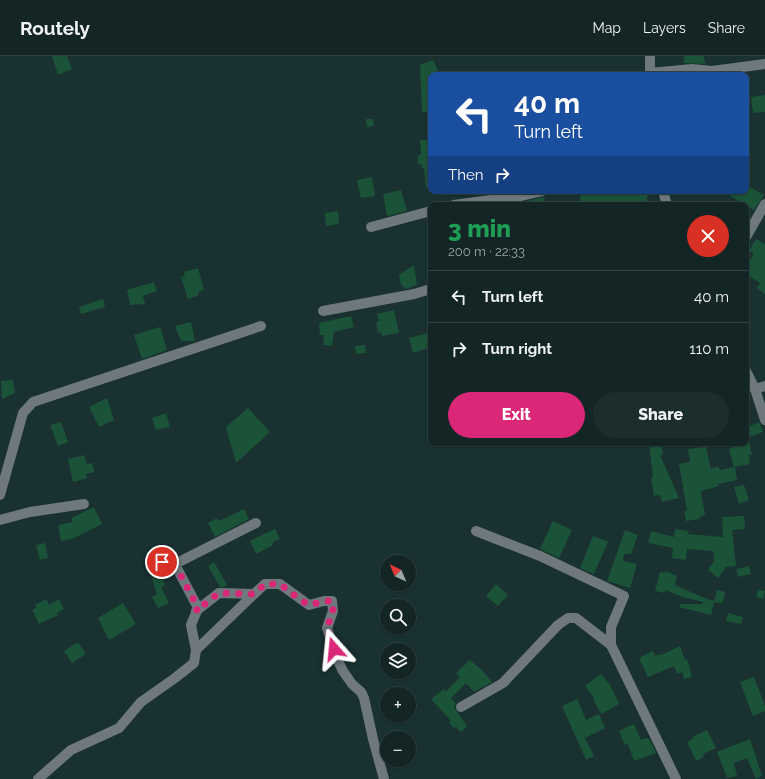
<!DOCTYPE html>
<html lang="en">
<head>
<meta charset="utf-8">
<style>
  :root { --surface:#132525; --page:#1c2d2d; --text:#f1f3f6; --muted:#9da5a7; --line:#324242; --accent:#db2777 }
  body { margin:0; font-family:Raleway,sans-serif; background:var(--page); color:var(--text); height:100vh; display:flex; flex-direction:column; font-size:15px; white-space:nowrap }
  * { box-sizing:border-box; margin:0 }
  p { font-size:13px; color:var(--muted) }
  .icon { flex:none; width:22px; height:22px; fill:none; stroke:currentColor; stroke-width:2; stroke-linecap:round; stroke-linejoin:round }
  .map { position:relative; flex:1; overflow:hidden }
  .sheet { position:absolute; left:428px; top:146px; width:321px; height:244px; display:flex; flex-direction:column; background:var(--surface); border-radius:8px; box-shadow:0 1px 3px #0004,0 0 0 1px var(--line) }
  .sheet>* { flex:none }
  .banner { position:absolute; left:428px; top:16px; width:321px; height:122px; border-radius:8px; box-shadow:0 1px 3px #0004,0 0 0 1px var(--line); background:#1a4fa0; color:#fff; overflow:hidden }
  .needle { width:26px; rotate:316deg }
  .buttons { position:absolute; left:380px; top:499px; display:grid; gap:8px }
  .buttons a { display:grid; place-items:center; width:36px; height:36px; border-radius:50%; background:var(--surface); box-shadow:0 1px 3px #0004,0 0 0 1px var(--line); font-size:20px }
  .pin { position:absolute; display:grid; place-items:center; width:34px; height:34px; color:#fff; margin:-17px; border:2px solid #fff; border-radius:50%; box-shadow:0 1px 4px #0007 }
  .me { position:absolute; width:44px; margin:-22px; rotate:342deg; stroke-linejoin:round; filter:drop-shadow(0 0 3px #0008) }
  .turn { display:flex; align-items:center; gap:14px; height:84px; padding:0 20px; font-size:18px }
  .turn .icon { width:52px; height:52px; stroke-width:2.5 }
  .turn b { display:block; font-size:28px; line-height:34px }
  .then { display:flex; align-items:center; height:38px; padding:0 20px; background:#0003; gap:8px; font-size:15px }
  .round { display:grid; place-items:center; flex:none; width:42px; height:42px; border-radius:21px; background:var(--page) }
  .overview { display:flex; align-items:center; justify-content:space-between; height:68px; padding:0 20px }
  h1 { font-size:24px; font-weight:800; line-height:30px; color:#1e9e55 }
  .primary-button { display:flex; gap:8px; margin-top:auto; padding:8px 20px }
  .primary-button a { flex:1; height:46px; border-radius:24px; background:var(--accent); color:#fff; font-size:16px; font-weight:800; line-height:46px; text-align:center }
  .primary-button a+a { background:var(--page); color:var(--text) }
  ul { padding:0; list-style:none }
  li { display:flex; align-items:center; gap:12px; height:52px; padding:0 20px; border-top:1px solid var(--line) }
  li div { flex:1 }
  li b { display:block; font-size:15px }
  li em { font-style:normal }
  header { display:flex; align-items:center; gap:24px; box-sizing:border-box; height:56px; padding:0 20px; background:var(--surface); border-bottom:1px solid var(--line) }
  header strong { font-size:19px }
  nav { display:flex; gap:22px; margin-inline-start:auto; font-size:14px }
  .map>svg:first-child { display:block }
  .building { fill:#1b5338 }
  .lines { fill:none; stroke-linecap:round; stroke-linejoin:round }
  .minor { stroke:#6e787d; stroke-width:10 }
  .route { stroke:#db2777; stroke-width:7; stroke-dasharray:0 12.6 }
</style>
</head>
<body>
<header>
<strong>Routely</strong>
<nav><a>Map</a><a>Layers</a><a>Share</a></nav>
</header>
<div class="map">
<svg width="765" height="723" viewBox="0 0 765 723">
  <rect width="100%" height="100%" fill="#193131"/>
  <g class="building">
    <polygon points="52,0 67,0 72,13 58,19"/>
    <polygon points="684,0 704,0 705,8 684,7"/>
    <polygon points="433,4 439,17 431,19 431,56 422,56 420,9"/>
    <polygon points="765,39 765,56 753,57 751,41"/>
    <polygon points="366,63 373,63 374,70 367,71"/>
    <polygon points="420,84 431,84 431,132 426,132 424,112 422,112 421,108 418,108 418,99 421,99"/>
    <polygon points="372,121 375,140 361,142 357,124"/>
    <polygon points="746,129 764,139 754,154 722,135 746,135"/>
    <polygon points="401,134 407,155 387,160 383,138"/>
    <polygon points="583,135 647,135 648,141 646,142 649,149 581,149 580,138 583,137"/>
    <polygon points="544,141 545,149 528,149 527,145"/>
    <polygon points="338,155 339,168 326,170 325,157"/>
    <polygon points="756,183 765,188 765,238 757,232 760,227 746,218 746,210 754,198 749,195"/>
    <polygon points="414,209 417,229 406,233 401,229 399,219"/>
    <polygon points="198,212 204,234 198,236 199,239 188,243 181,221 185,220 184,216"/>
    <polygon points="154,226 157,235 143,240 145,248 130,249 127,234"/>
    <polygon points="103,243 105,251 81,258 79,251"/>
    <polygon points="394,254 399,277 382,280 381,276 378,277 376,266 379,265 377,258"/>
    <polygon points="351,260 354,271 334,276 332,290 323,289 324,279 320,279 319,267"/>
    <polygon points="191,266 195,285 181,285 175,270"/>
    <polygon points="160,271 167,294 142,303 134,279"/>
    <polygon points="428,277 430,285 426,287 428,292 413,297 409,282"/>
    <polygon points="365,289 366,297 356,298 355,290"/>
    <polygon points="13,324 15,337 2,343 1,325"/>
    <polygon points="107,342 114,364 99,371 89,351"/>
    <polygon points="248,352 270,376 236,407 226,371"/>
    <polygon points="166,357 170,371 156,374 152,362"/>
    <polygon points="61,366 68,386 58,390 50,369"/>
    <polygon points="759,366 763,376 746,382 746,372"/>
    <polygon points="749,386 752,399 749,399 750,408 734,411 729,393 737,390 736,388"/>
    <polygon points="649,387 661,387 663,399 660,399 679,442 662,446 660,439 654,440 651,421 653,421"/>
    <polygon points="706,391 711,413 718,410 720,414 735,411 737,424 718,428 719,430 701,435 705,459 699,461 700,463 686,465 684,455 687,455 679,408 690,406 688,393"/>
    <polygon points="84,399 87,408 92,407 94,416 86,418 87,422 73,426 68,403"/>
    <polygon points="744,429 749,444 739,448 734,431"/>
    <polygon points="94,451 102,468 72,483 61,485 58,469 73,466 71,462"/>
    <polygon points="244,453 249,463 215,481 208,467 217,462 219,465"/>
    <polygon points="744,460 745,473 732,474 736,510 726,511 718,522 708,514 714,505 713,495 687,493 686,504 672,502 673,492 648,487 651,475 674,481 675,473 689,475 688,478 723,481 722,461"/>
    <polygon points="553,465 572,474 559,502 540,493"/>
    <polygon points="275,473 280,483 273,486 273,489 256,498 250,485"/>
    <polygon points="625,474 638,479 631,498 624,498 623,505 637,508 630,532 607,525"/>
    <polygon points="593,480 608,486 594,518 580,512"/>
    <polygon points="45,487 48,502 40,504 36,489"/>
    <polygon points="157,501 156,508 160,511 165,530 161,531 169,547 158,552 152,541 157,538 146,504"/>
    <polygon points="214,506 227,529 224,531 220,531 208,510"/>
    <polygon points="749,510 751,518 738,521 736,513"/>
    <polygon points="665,515 677,520 675,529 707,543 714,545 717,534 725,536 723,547 714,546 711,559 679,551 680,548 703,548 703,546 683,541 665,534 665,537 655,535 660,516 665,517"/>
    <polygon points="496,528 508,539 498,550 486,540"/>
    <polygon points="758,534 765,535 763,543 756,541"/>
    <polygon points="46,543 49,549 59,543 64,553 57,557 58,559 39,568 32,554 36,552 35,549"/>
    <polygon points="123,547 136,568 109,584 98,562"/>
    <polygon points="728,557 743,561 741,568 726,565"/>
    <polygon points="78,586 86,598 72,607 64,595"/>
    <polygon points="680,590 685,604 687,603 692,621 684,623 682,616 677,618 674,610 648,621 639,602 653,595 655,600 660,598 661,599"/>
    <polygon points="470,604 482,614 492,626 474,636 466,627 451,642 456,648 454,651 467,670 461,676 456,671 454,672 449,667 451,665 431,643 444,633 446,635 460,621 456,617"/>
    <polygon points="601,618 610,629 619,648 601,658 593,643 594,642 585,630"/>
    <polygon points="754,621 765,650 765,655 753,660 740,626"/>
    <polygon points="577,643 586,664 599,658 605,672 585,682 594,700 586,704 562,650"/>
    <polygon points="634,668 641,684 647,682 650,684 656,697 634,705 628,688 625,689 619,675"/>
    <polygon points="707,674 716,692 703,698 704,701 696,705 687,686 693,683 692,681"/>
    <polygon points="750,683 762,720 756,723 747,702 734,707 737,720 727,722 717,696"/>
  </g>
  <g class="lines">
    <g class="minor">
      <polyline points="650,17 692,13 712,15 765,8"/>
      <polyline points="650,19 650,0"/>
      <polyline points="663,135 667,149"/>
      <polyline points="454,149 520,140 542,135"/>
      <polyline points="371,171 431,155"/>
      <polyline points="746,181 765,148"/>
      <polyline points="323,255 414,238 431,233"/>
      <polyline points="746,315 755,333 765,364"/>
      <polyline points="755,333 765,330"/>
      <polyline points="0,439 23,357 33,346 261,270"/>
      <polyline points="0,464 30,456 84,448"/>
      <polyline points="476,475 540,500 624,540 611,571 611,589"/>
      <polyline points="171,510 256,467"/>
      <polyline points="254,538 265,528 280,528 309,549 324,545 332,545 333,555 327,572 337,603 343,615 352,628 361,636 364,642 373,683 384,723"/>
      <polyline points="196,555 219,537 254,538 196,594"/>
      <polyline points="461,651 503,627 558,569 568,562 576,562 611,589 676,723"/>
      <polyline points="38,723 71,694 119,672 141,646 175,622 194,607 196,594 191,569 198,552 178,514 162,505"/>
    </g>
  </g>
  <g class="lines">
    <polyline class="route" points="162,506 178,514 198,552 196,555 219,537 254,538 265,528 280,528 299,543 309,549 324,545 332,545 333,555 327,572 334,593"/>
  </g>
</svg>
<div class="buttons">
<a><svg class="needle" viewBox="-14 -14 28 28"><path d="M0-13l5 13h-10z" fill="#e53935"/><path d="M0 13l5-13h-10z" fill="#9da5a7"/></svg></a>
<a><svg class="icon" aria-label="search" viewBox="0 0 24 24"><circle cx="10" cy="10" r="6"/><path d="M15 15l6 6"/></svg></a>
<a><svg class="icon" aria-label="layers" viewBox="0 0 24 24"><path d="M12 4l9 5-9 5-9-5zM3 14l9 5 9-5"/></svg></a>
<a>+</a>
<a>−</a>
</div>
<div class="pin" style="left:162px;top:506px;background:#d93025"><svg class="icon" aria-label="arrive" viewBox="0 0 24 24"><path d="M6 21V4h12l-3 4 3 4H6"/></svg></div>
<svg class="me" style="left:334px;top:593px" viewBox="-20 -20 40 40"><path d="M0-17L14 15 0 8-14 15z" fill="#db2777" stroke="#fff" stroke-width="4"/></svg>
<div class="banner">
<div class="turn"><svg class="icon" aria-label="left" viewBox="0 0 24 24"><path d="M17 20v-9H6M10 6l-5 5 5 5"/></svg><div><b>40 m</b>Turn left</div></div>
<div class="then">Then<svg class="icon" aria-label="right" viewBox="0 0 24 24"><path d="M7 20v-9h11M14 6l5 5-5 5"/></svg></div>
</div>
<section class="sheet">
<div class="overview"><div><h1>3 min</h1><p>200 m · 22:33</p></div><a class="round" style="background:#d93025;color:#fff"><svg class="icon" aria-label="close" viewBox="0 0 24 24"><path d="M6 6l12 12M18 6L6 18"/></svg></a></div>
<ul>
<li><svg class="icon" aria-label="left" viewBox="0 0 24 24"><path d="M17 20v-9H6M10 6l-5 5 5 5"/></svg><div><b>Turn left</b></div><em>40 m</em></li>
<li><svg class="icon" aria-label="right" viewBox="0 0 24 24"><path d="M7 20v-9h11M14 6l5 5-5 5"/></svg><div><b>Turn right</b></div><em>110 m</em></li>
</ul>
<div class="primary-button"><a>Exit</a><a>Share</a></div>
</section>
</div>
</body>
</html>
